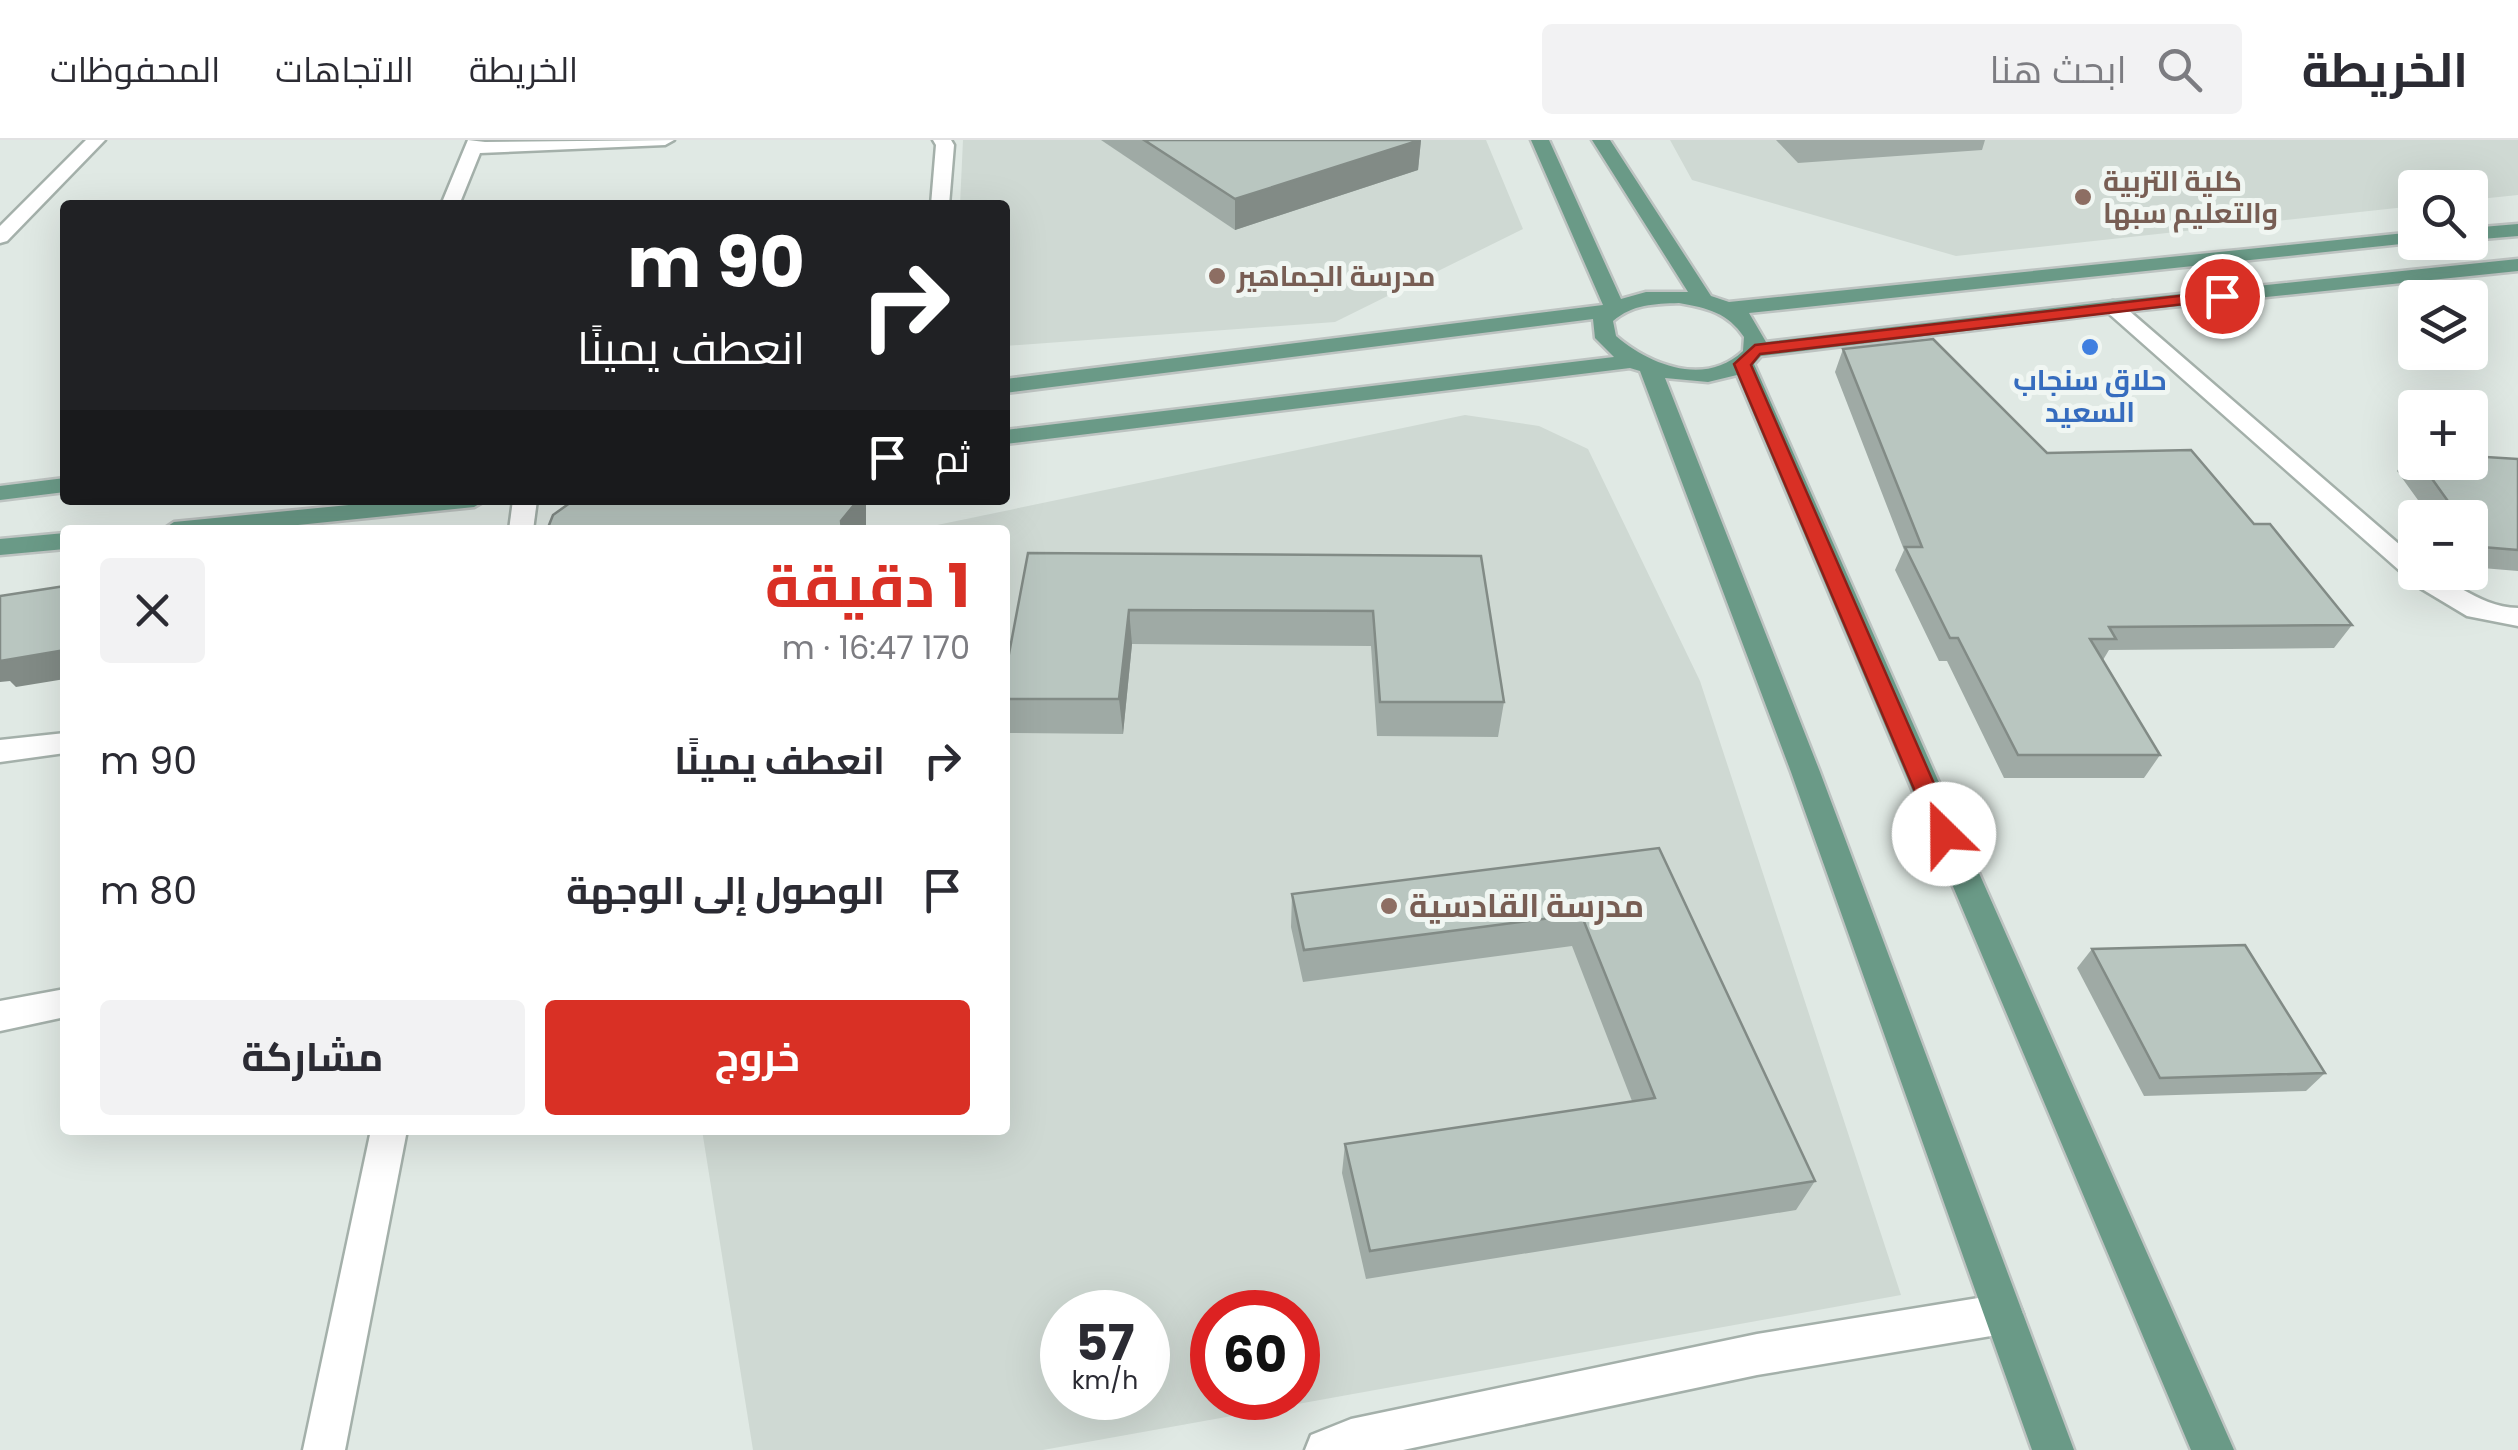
<!DOCTYPE html>
<html lang="ar">
<head>
<meta charset="utf-8">
<style>
  :root { --surface:#fff; --page:#f2f2f3; --text:#2b2b33; --muted:#7c7c81; --line:#e1e1e2; --accent:#d93025 }
  body { margin:0; font-family:Poppins,Cairo,sans-serif; background:var(--page); color:var(--text); direction:rtl; height:100vh; display:flex; flex-direction:column; font-size:38px; white-space:nowrap }
  * { box-sizing:border-box; margin:0 }
  p { font-size:32px; color:var(--muted) }
  .icon { flex:none; width:55px; height:55px; fill:none; stroke:currentColor; stroke-width:2; stroke-linecap:round; stroke-linejoin:round }
  .map { position:relative; flex:1; overflow:hidden; direction:ltr }
  .drawer { position:absolute; left:60px; top:385px; width:950px; height:610px; display:flex; flex-direction:column; background:var(--surface); border-radius:10px; box-shadow:0 10px 40px #0002; direction:rtl }
  .drawer>* { flex:none }
  .hud { position:absolute; left:60px; top:60px; width:950px; height:305px; border-radius:10px; box-shadow:0 10px 40px #0002; direction:rtl; background:#202124; color:#fff; overflow:hidden }
  .controls { position:absolute; left:2398px; top:30px; display:grid; gap:20px }
  .controls a { display:grid; place-items:center; width:90px; height:90px; border-radius:10px; background:var(--surface); box-shadow:0 10px 40px #0002; font-size:50px }
  .speed { position:absolute; left:1040px; top:1150px; display:flex; gap:20px; font-size:50px; font-weight:700; text-align:center }
  .speed>* { display:grid; place-content:center; width:130px; height:130px; border-radius:50%; background:var(--surface); box-shadow:0 10px 40px #0002; line-height:1 }
  .speed small { font-size:25px; font-weight:400 }
  .speed .limit { border:15px solid #d22; background:#fff; color:#111 }
  .pin { position:absolute; display:grid; place-items:center; width:85px; height:85px; color:#fff; margin:-42px; border:5px solid #fff; border-radius:50%; box-shadow:0 2px 10px #0007 }
  .me { position:absolute; width:110px; margin:-55px; rotate:337deg; stroke-linejoin:round; filter:drop-shadow(0 0 8px #0008) }
  .turn { display:flex; align-items:center; gap:35px; height:210px; padding:0 40px; font-size:45px }
  .turn .icon { width:130px; height:130px; stroke-width:2.5 }
  .turn b { display:block; font-size:70px; line-height:85px }
  .then { display:flex; align-items:center; height:95px; padding:0 40px; background:#0003; gap:20px; font-size:38px }
  .round { display:grid; place-items:center; flex:none; width:105px; height:105px; border-radius:10px; background:var(--page) }
  .overview { display:flex; align-items:center; justify-content:space-between; height:170px; padding:0 40px }
  h1 { font-size:60px; font-weight:700; line-height:75px; color:var(--accent) }
  .cta { display:flex; gap:20px; margin-top:auto; padding:20px 40px }
  .cta a { flex:1; height:115px; border-radius:10px; background:var(--accent); color:#fff; font-size:40px; font-weight:700; line-height:115px; text-align:center }
  .cta a+a { background:var(--page); color:var(--text) }
  ul { padding:0; list-style:none }
  li { display:flex; align-items:center; gap:30px; height:130px; padding:0 40px }
  li div { flex:1 }
  li b { display:block; font-size:38px }
  li em { font-style:normal }
  header { display:flex; align-items:center; gap:60px; box-sizing:border-box; height:140px; padding:0 50px; background:var(--surface); border-bottom:2px solid var(--line) }
  header strong { font-size:48px }
  nav { display:flex; gap:55px; margin-inline-start:auto; font-size:35px }
  .search { width:700px; height:90px; background:var(--page); display:flex; align-items:center; gap:25px; box-sizing:border-box; padding:0 35px; border-radius:10px; color:var(--muted); font-size:38px }
  .map>svg:first-child { display:block }
  .built { fill:#cfd9d3; fill-rule:evenodd }
  .lines { fill:none; stroke-linecap:round; stroke-linejoin:round }
  .minor-casing { stroke:#a4b0aa; stroke-width:5 }
  .primary-casing { stroke:#bdc3c1; stroke-width:5 }
  .minor { fill:#fff; fill-rule:evenodd }
  .primary { fill:#6a9a87; fill-rule:evenodd }
  .wall { fill:#9faaa5 }
  .shaded-wall { fill:#828b86 }
  .building { fill:#b9c6c0; stroke:#828b86; stroke-width:2.5 }
  .route { fill:#d93025; stroke:#8d1f18; stroke-width:2.5 }
  .education-dot { fill:#8d6e63; stroke:#f0f6f2; stroke-width:4 }
  .shop-dot { fill:#3f7fe0; stroke:#f0f6f2; stroke-width:4 }
  .labels { text-anchor:middle; stroke-width:10; stroke-linejoin:round; paint-order:stroke }
  .far-education-label { font-size:28px; font-weight:bold; fill:#785e54; stroke:#f0f6f2; text-anchor:start }
  .far-shop-label { font-size:28px; font-weight:bold; fill:#366cbe; stroke:#f0f6f2 }
  .education-label { font-size:32px; font-weight:bold; fill:#785e54; stroke:#f0f6f2; text-anchor:start }
</style>
</head>
<body>
<header>
<strong>الخريطة</strong>
<div class="search"><svg class="icon" aria-label="search" viewBox="0 0 24 24"><circle cx="10" cy="10" r="6"/><path d="M15 15l6 6"/></svg>ابحث هنا</div>
<nav><a>الخريطة</a><a>الاتجاهات</a><a>المحفوظات</a></nav>
</header>
<div class="map">
<svg width="2518" height="1310" viewBox="0 0 2518 1310">
  <rect width="100%" height="100%" fill="#e0e9e4"/>
  <g class="built">
    <polygon points="963,0 1486,0 1523,89 1335,182 1005,206 1005,65 960,65"/>
    <polygon points="1670,0 2518,0 2518,55 2470,60 2470,48 2415,48 2415,66 1956,116 1692,40"/>
    <path d="M1465,275l74,11 49,23 112,232 201,614 -858,155h-290l-51,-320h303v-600h-92zM1062,1172h86v86h-86zM1212,1172h86v86h-86z"/>
  </g>
  <g class="lines">
    <defs>
      <g id="minor">
        <polygon points="86,0 105,0 7,101 0,103 0,86"/>
        <polygon points="468,0 485,2 674,0 665,5 480,13 459,65 441,65"/>
        <polygon points="933,0 951,0 954,5 949,65 931,65 936,5"/>
        <path d="M2113,161l7,2 295,255v14c35,0 59,35 103,36v18l-51,-10 -50,-30 -311,-275 -3,-4 3,-4z"/>
        <polygon points="513,360 537,360 533,390 509,390"/>
        <polygon points="65,593 65,613 0,622 0,600"/>
        <polygon points="65,849 65,877 0,891 0,861"/>
        <polygon points="371,990 407,990 345,1310 303,1310"/>
        <polygon points="2003,1154 2017,1160 2023,1174 2017,1188 2003,1194 1757,1235 1403,1310 1305,1310 1311,1295 1351,1279 1757,1194"/>
      </g>
      <g id="primary">
        <path d="M1531,0h18l72,159 25,-7h42l-96,-152h18l101,156 18,6 686,-70v10h5l-671,71 17,29 347,-41 405,-42v12l-405,42 -352,43 -7,8 480,1086h-43l-454,-1075 -29,7 -43,-4 155,394 254,678h-42l-241,-678 -151,-401 -10,-3 -625,76v-14l609,-73 -19,-19 -2,-19 -588,74v-14l598,-74zM1679,163c29,5 49,10 65,34l-1,14c-38,36 -93,14 -127,-15l-3,-15c20,-17 41,-17 66,-18z"/>
        <polygon points="2518,84 2518,96 2470,100 2470,88"/>
        <polygon points="65,338 65,352 0,360 0,346"/>
        <polygon points="400,360 486,360 474,367 250,390 162,390 174,382"/>
        <polygon points="65,393 65,409 0,415 0,399"/>
      </g>
    </defs>
    <use href="#minor" class="minor-casing"/>
    <use href="#primary" class="primary-casing"/>
    <use href="#minor" class="minor"/>
    <use href="#primary" class="primary"/>
  </g>
  <g class="wall">
    <polygon points="1101,0 1421,0 1418,30 1235,90"/>
    <polygon points="1776,0 1985,0 1982,10 1798,23"/>
    <polygon points="1843,209 2047,313 2254,384 2352,485 2334,508 2109,510 2103,520 2160,615 2144,638 2004,638 1947,521 1939,521 1895,430 1904,410 1835,232"/>
    <polygon points="2411,311 2415,312 2415,322 2470,322 2518,319 2518,431 2470,427 2470,378 2431,378 2397,331"/>
    <polygon points="1028,413 1481,416 1504,562 1498,597 1377,596 1371,506 1132,504 1123,594 1007,593 1005,582 1005,535"/>
    <polygon points="1659,708 1815,1041 1796,1070 1366,1139 1342,1033 1345,1004 1632,961 1572,806 1303,842 1291,787 1292,754"/>
    <polygon points="2092,809 2325,933 2306,951 2144,956 2077,828"/>
  </g>
  <g class="shaded-wall">
    <polygon points="1421,0 1418,30 1235,90 1235,59"/>
    <polygon points="858,360 866,360 866,390 842,390 841,381"/>
    <polygon points="1129,470 1132,504 1123,594 1119,559"/>
    <polygon points="65,510 65,539 16,547 10,541 0,542 0,519"/>
  </g>
  <g class="building">
    <polygon points="1144,0 1420,0 1235,59"/>
    <polygon points="1933,199 2047,313 2191,310 2254,384 2270,384 2352,485 2109,487 2116,499 2090,499 2160,615 2018,615 1958,498 1950,498 1905,407 1922,407 1843,209"/>
    <polygon points="2470,316 2518,319 2518,410 2482,407 2470,391 2470,378 2460,378 2420,322 2470,322"/>
    <polygon points="574,360 858,360 841,381 842,390 547,390 553,375"/>
    <polygon points="1028,413 1481,416 1504,562 1380,562 1373,471 1129,470 1119,559 1005,559 1005,535"/>
    <polygon points="65,446 65,510 0,521 0,456"/>
    <polygon points="1659,708 1815,1041 1370,1111 1345,1004 1655,958 1581,774 1304,810 1292,754"/>
    <polygon points="2245,805 2325,933 2160,938 2092,809"/>
  </g>
  <polygon class="route" points="2222,151 2227,152 2227,159 1760,214 1751,225 1956,694 1952,701 1936,701 1734,224 1755,205"/>
  <g class="education-dot">
    <circle cx="2083" cy="57" r="10"/>
    <circle cx="1217" cy="136" r="10"/>
    <circle cx="1389" cy="766" r="10"/>
  </g>
  <circle class="shop-dot" cx="2090" cy="207" r="10"/>
  <g class="labels">
    <g class="far-education-label">
      <text x="2103" y="51">كلية التربية<tspan x="2103" dy="32">والتعليم سبها</tspan></text>
      <text x="1237" y="146">مدرسة الجماهير</text>
    </g>
    <g class="far-shop-label">
      <text x="2090" y="250">حلاق سنجاب<tspan x="2090" dy="32">السعيد</tspan></text>
    </g>
    <g class="education-label">
      <text x="1409" y="777">مدرسة القادسية</text>
    </g>
  </g>
</svg>
<div class="controls">
<a><svg class="icon" aria-label="search" viewBox="0 0 24 24"><circle cx="10" cy="10" r="6"/><path d="M15 15l6 6"/></svg></a>
<a><svg class="icon" aria-label="layers" viewBox="0 0 24 24"><path d="M12 4l9 5-9 5-9-5zM3 14l9 5 9-5"/></svg></a>
<a>+</a>
<a>−</a>
</div>
<div class="speed"><div>57<small>km/h</small></div><div class="limit">60</div></div>
<div class="pin" style="left:2222px;top:156px;background:#d93025"><svg class="icon" aria-label="arrive" viewBox="0 0 24 24"><path d="M6 21V4h12l-3 4 3 4H6"/></svg></div>
<svg class="me" style="left:1944px;top:694px" viewBox="-20 -20 40 40"><circle r="19" fill="#fff"/><path d="M0-13L10 11 0 6-10 11z" fill="#d93025"/></svg>
<div class="hud">
<div class="turn"><svg class="icon" aria-label="right" viewBox="0 0 24 24"><path d="M7 20v-9h11M14 6l5 5-5 5"/></svg><div><b>90 m</b>انعطف يمينًا</div></div>
<div class="then">ثم<svg class="icon" aria-label="arrive" viewBox="0 0 24 24"><path d="M6 21V4h12l-3 4 3 4H6"/></svg></div>
</div>
<section class="drawer">
<div class="overview"><div><h1>1 دقيقة</h1><p>170 m · 16:47</p></div><a class="round"><svg class="icon" aria-label="close" viewBox="0 0 24 24"><path d="M6 6l12 12M18 6L6 18"/></svg></a></div>
<ul>
<li><svg class="icon" aria-label="right" viewBox="0 0 24 24"><path d="M7 20v-9h11M14 6l5 5-5 5"/></svg><div><b>انعطف يمينًا</b></div><em>90 m</em></li>
<li><svg class="icon" aria-label="arrive" viewBox="0 0 24 24"><path d="M6 21V4h12l-3 4 3 4H6"/></svg><div><b>الوصول إلى الوجهة</b></div><em>80 m</em></li>
</ul>
<div class="cta"><a>خروج</a><a>مشاركة</a></div>
</section>
</div>
</body>
</html>
